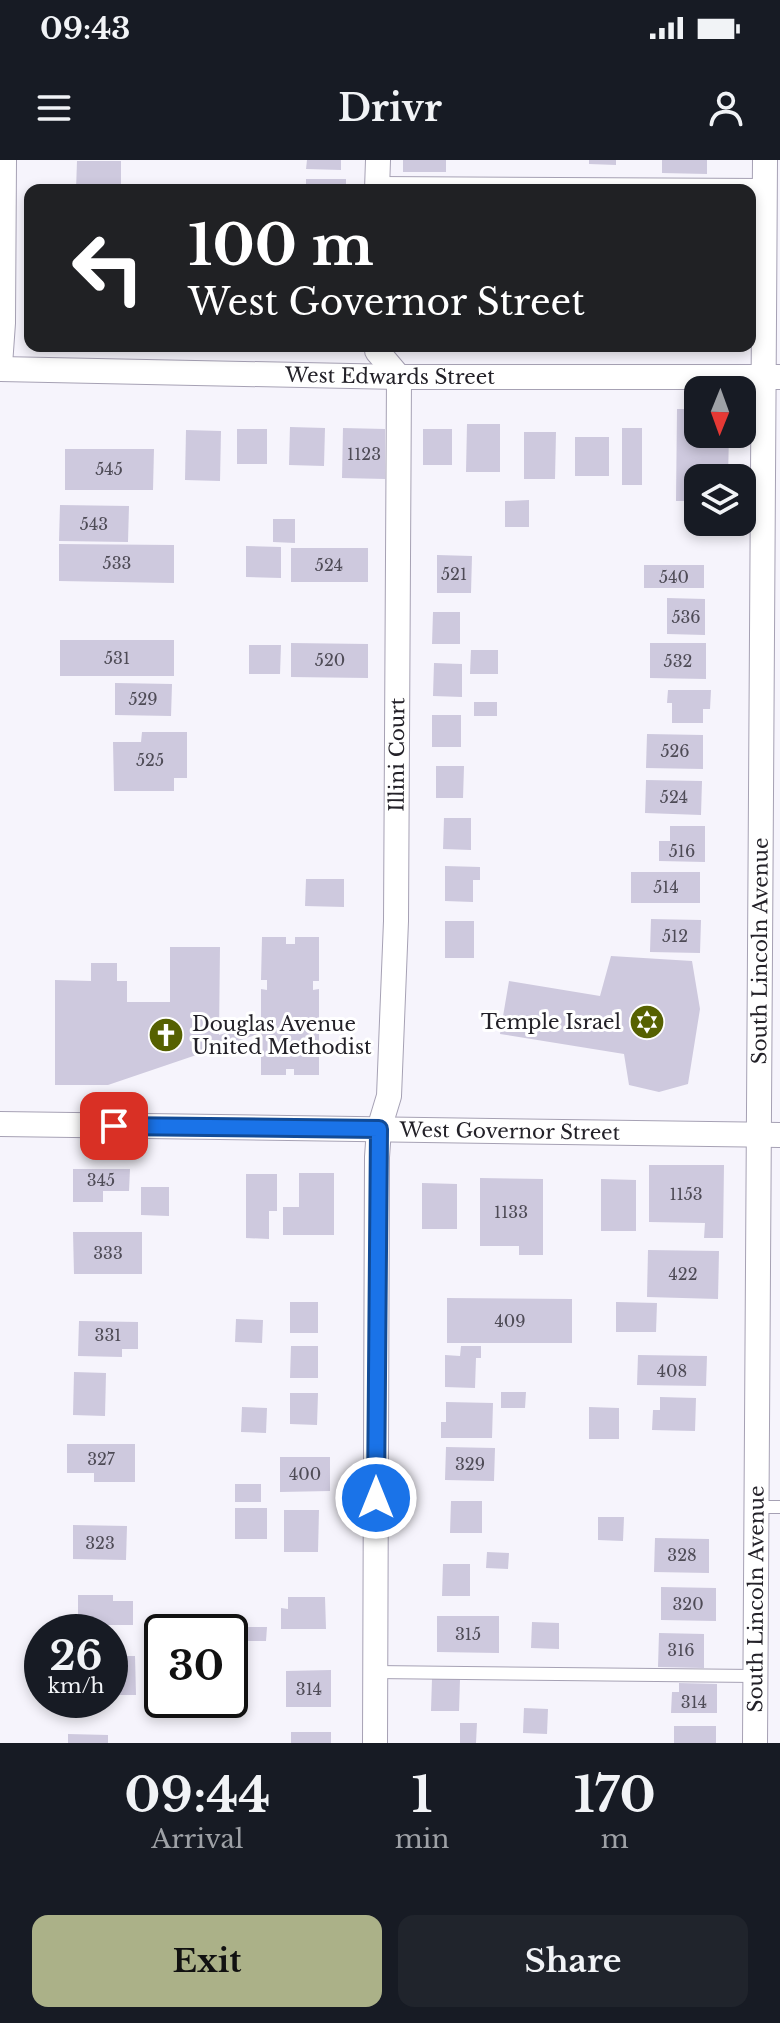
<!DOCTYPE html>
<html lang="en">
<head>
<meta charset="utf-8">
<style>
  :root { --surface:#171b24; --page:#20242c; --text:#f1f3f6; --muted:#9ea1a6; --accent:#abb188 }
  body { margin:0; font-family:"Libre Baskerville",serif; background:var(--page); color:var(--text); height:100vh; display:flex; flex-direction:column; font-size:30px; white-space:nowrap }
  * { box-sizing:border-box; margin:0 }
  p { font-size:26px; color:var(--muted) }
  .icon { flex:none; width:44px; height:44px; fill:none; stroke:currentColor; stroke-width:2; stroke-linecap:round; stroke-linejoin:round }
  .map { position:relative; height:1583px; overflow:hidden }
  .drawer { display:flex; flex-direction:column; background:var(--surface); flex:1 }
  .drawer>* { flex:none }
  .hud { position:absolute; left:24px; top:24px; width:732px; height:168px; border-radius:16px; box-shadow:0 4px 12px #0003; background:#202124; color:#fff; overflow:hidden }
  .needle { width:52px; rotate:181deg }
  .fabs { position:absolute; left:684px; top:216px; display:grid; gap:16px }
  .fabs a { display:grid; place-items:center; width:72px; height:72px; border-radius:16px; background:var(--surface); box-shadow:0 4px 12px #0003; font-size:40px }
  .speed { position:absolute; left:24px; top:1454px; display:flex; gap:16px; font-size:40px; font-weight:700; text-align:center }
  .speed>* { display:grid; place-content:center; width:104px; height:104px; border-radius:50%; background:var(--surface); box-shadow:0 4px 12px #0003; line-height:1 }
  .speed small { font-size:20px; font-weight:400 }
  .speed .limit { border:4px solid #111; border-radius:12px; background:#fff; color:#111 }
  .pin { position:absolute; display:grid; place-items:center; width:68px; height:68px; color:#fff; margin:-34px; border-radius:16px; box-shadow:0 4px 12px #0006 }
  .me { position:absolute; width:88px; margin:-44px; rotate:0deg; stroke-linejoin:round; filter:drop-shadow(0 0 6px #0008) }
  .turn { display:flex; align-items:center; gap:28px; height:168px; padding:0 32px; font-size:36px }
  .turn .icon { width:104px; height:104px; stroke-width:2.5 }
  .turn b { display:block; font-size:56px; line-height:68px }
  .eta { display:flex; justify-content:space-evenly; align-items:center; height:136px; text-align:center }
  .eta b { font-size:48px; font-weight:700; line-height:56px }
  .primary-button { display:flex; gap:16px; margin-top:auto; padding:16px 32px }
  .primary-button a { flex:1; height:92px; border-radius:16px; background:var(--accent); color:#111; font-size:32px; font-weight:700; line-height:92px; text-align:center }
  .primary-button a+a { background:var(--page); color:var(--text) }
  .status { display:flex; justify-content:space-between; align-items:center; height:56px; padding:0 40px; background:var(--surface); direction:ltr }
  .status svg { height:22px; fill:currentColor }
  header { display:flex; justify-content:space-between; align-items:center; height:104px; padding:0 32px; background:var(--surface); font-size:36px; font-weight:700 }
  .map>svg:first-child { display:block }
  .building { fill:#cec9de }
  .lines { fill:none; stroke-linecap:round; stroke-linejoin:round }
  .service-casing { stroke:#a6a1b4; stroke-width:14 }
  .minor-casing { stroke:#a6a1b4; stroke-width:26 }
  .service { stroke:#fff; stroke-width:12 }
  .minor { stroke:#fff; stroke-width:24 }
  .route-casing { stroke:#114b97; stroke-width:20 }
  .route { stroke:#1a73e8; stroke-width:14 }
  .labels { text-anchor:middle; stroke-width:6; stroke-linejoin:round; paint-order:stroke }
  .number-label { font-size:16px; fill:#4e4b56 }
  .street-label { font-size:20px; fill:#232128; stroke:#fff }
  .poi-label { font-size:20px; fill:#232128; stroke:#fff; text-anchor:end }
</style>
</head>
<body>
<div class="status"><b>09:43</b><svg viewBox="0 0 49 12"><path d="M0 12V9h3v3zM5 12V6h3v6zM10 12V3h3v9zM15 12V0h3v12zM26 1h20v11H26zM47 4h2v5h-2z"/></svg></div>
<header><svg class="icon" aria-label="menu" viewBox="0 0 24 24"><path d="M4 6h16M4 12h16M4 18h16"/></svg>Drivr<svg class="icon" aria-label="person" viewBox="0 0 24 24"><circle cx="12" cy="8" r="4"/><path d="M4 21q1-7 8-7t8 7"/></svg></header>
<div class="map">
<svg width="780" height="1583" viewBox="0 0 780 1583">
  <rect width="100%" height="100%" fill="#f6f4fc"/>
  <g class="building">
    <polygon points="307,0 341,0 341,10 306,9"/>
    <rect x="403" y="0" width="43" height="12"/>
    <polygon points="589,0 616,0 616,5 589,4"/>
    <polygon points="662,0 707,0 707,14 662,13"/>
    <polygon points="77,1 121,1 121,30 76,30"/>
    <rect x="306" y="19" width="40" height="11"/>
    <polygon points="677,249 698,249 698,274 729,274 728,318 698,318 698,341 676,341"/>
    <polygon points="467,264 500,264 500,312 466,312"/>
    <polygon points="290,267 325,268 324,306 289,305"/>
    <polygon points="343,268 385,269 385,319 342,318"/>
    <rect x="622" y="268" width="20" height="57"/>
    <rect x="237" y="269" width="30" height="35"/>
    <rect x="423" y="269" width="29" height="36"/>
    <polygon points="186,270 221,271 220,321 185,320"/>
    <polygon points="524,272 556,272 555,319 524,319"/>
    <rect x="575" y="277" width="34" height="39"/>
    <polygon points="65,289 154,289 153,330 65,330"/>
    <polygon points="529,340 529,367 505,367 505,341"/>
    <polygon points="60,345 129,346 128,382 59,381"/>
    <polygon points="273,359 295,359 295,383 273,382"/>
    <polygon points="59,384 174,385 174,423 59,421"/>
    <polygon points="246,386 281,387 281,418 246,417"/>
    <rect x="291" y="388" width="77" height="34"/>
    <polygon points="437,395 472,396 471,433 437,433"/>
    <rect x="644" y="405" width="60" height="23"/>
    <polygon points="667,438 705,439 705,475 667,474"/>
    <polygon points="433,452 460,452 460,484 432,484"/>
    <rect x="60" y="480" width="114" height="36"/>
    <polygon points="291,483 368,484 368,518 291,517"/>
    <polygon points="650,483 706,483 706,519 650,518"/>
    <polygon points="249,485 281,485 280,514 249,514"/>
    <polygon points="471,490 498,490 498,514 470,514"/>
    <polygon points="434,503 462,504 462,537 433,536"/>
    <polygon points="115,523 172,524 171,556 115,555"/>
    <polygon points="668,530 711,530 710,549 703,549 703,563 672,563 672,543 667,543"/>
    <rect x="474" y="542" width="23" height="14"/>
    <rect x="432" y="555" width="29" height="32"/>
    <polygon points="142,572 187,572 187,618 174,618 174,631 114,631 113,582 141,582"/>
    <polygon points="647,574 703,575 703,609 646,608"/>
    <polygon points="436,606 464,606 463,638 436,638"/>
    <polygon points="646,620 702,621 701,655 645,653"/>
    <polygon points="444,658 471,658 471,690 443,689"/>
    <polygon points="670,666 705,666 705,702 659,701 659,681 670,681"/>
    <polygon points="445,706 480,707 480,720 473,720 473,742 445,741"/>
    <rect x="631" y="712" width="69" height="31"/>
    <polygon points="306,719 344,719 344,747 305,746"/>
    <polygon points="651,759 701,760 700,793 650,792"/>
    <rect x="445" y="761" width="29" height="37"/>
    <polygon points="262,777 286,777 286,784 295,784 295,777 319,777 319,821 313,821 313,830 319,829 319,863 313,863 313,872 319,873 319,915 294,915 294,909 286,909 286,915 261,915 261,873 108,925 55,925 55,820 91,821 91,803 117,803 117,821 127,821 127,842 170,842 170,787 220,787 219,875 261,862 261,829 267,830 267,820 261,820"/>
    <polygon points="611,796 692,801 700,849 688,924 659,932 629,925 624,894 500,874 509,821 600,836"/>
    <polygon points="649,1005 724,1005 723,1078 704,1078 705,1063 649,1062"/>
    <polygon points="73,1009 130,1009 129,1031 103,1031 103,1042 73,1042"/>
    <polygon points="299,1013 334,1013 334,1075 283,1075 283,1047 299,1047"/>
    <polygon points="246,1014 277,1014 277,1051 269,1051 269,1079 246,1078"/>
    <polygon points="480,1018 543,1019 543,1095 519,1095 519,1086 480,1086"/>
    <polygon points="601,1019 636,1020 636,1071 601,1071"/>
    <polygon points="422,1023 457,1024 457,1069 422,1069"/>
    <polygon points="141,1027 169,1027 169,1056 141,1055"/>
    <polygon points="73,1072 142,1072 142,1114 74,1114"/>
    <polygon points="648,1090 719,1091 718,1139 647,1137"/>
    <polygon points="447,1138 572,1139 572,1183 447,1183"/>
    <rect x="290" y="1142" width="28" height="31"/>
    <polygon points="616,1142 657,1143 656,1172 616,1172"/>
    <polygon points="236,1159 263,1160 262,1183 235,1182"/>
    <polygon points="79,1161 138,1162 138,1189 122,1189 122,1197 78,1196"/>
    <polygon points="291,1186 318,1186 318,1218 290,1218"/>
    <polygon points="461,1186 481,1186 481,1198 476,1198 475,1228 445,1227 445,1195 460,1196"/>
    <polygon points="638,1195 707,1196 706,1226 637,1225"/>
    <polygon points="74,1212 106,1213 105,1256 73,1255"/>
    <polygon points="501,1232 526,1232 525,1248 501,1248"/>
    <polygon points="290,1233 318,1233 317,1265 290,1264"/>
    <polygon points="660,1237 696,1238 695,1271 652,1270 653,1250 660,1250"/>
    <polygon points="446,1242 493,1243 492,1278 441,1278 441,1262 446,1262"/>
    <polygon points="242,1247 267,1248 266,1273 241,1272"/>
    <polygon points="589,1247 619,1248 619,1279 589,1279"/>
    <polygon points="67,1284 135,1284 135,1322 94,1322 94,1313 67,1313"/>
    <polygon points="446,1287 495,1288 494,1321 445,1320"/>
    <polygon points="280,1297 330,1297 330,1331 280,1332"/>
    <rect x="235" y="1324" width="26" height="18"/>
    <polygon points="451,1341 482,1341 482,1373 450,1373"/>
    <rect x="235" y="1348" width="32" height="31"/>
    <polygon points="284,1350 319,1350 318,1392 284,1392"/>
    <polygon points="598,1357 624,1357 623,1381 598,1380"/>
    <polygon points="73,1365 127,1366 126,1400 73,1399"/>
    <polygon points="655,1378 709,1379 709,1413 654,1412"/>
    <polygon points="487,1392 509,1393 508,1409 486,1408"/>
    <polygon points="443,1404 470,1404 470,1436 442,1436"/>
    <polygon points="661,1427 716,1428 716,1461 661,1460"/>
    <polygon points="78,1435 113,1435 113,1441 133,1441 133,1465 78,1465"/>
    <polygon points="288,1437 325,1437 326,1469 281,1469 281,1448 288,1449"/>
    <polygon points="437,1456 499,1456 499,1493 437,1492"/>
    <polygon points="532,1462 559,1463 559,1489 531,1488"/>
    <polygon points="242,1467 267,1467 266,1481 242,1481"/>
    <polygon points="659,1473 704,1474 704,1508 658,1507"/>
    <polygon points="110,1496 135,1496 136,1535 110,1535"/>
    <polygon points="331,1510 331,1547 286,1547 286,1511"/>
    <polygon points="432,1518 460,1519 459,1551 431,1551"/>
    <polygon points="679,1523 717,1524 717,1553 671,1553 672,1532 679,1532"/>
    <polygon points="524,1548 548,1549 547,1574 523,1573"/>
    <polygon points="460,1563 477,1563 476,1583 460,1583"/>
    <rect x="674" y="1566" width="42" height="17"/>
    <rect x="291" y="1572" width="40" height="11"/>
    <polygon points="68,1574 108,1575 108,1583 68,1583"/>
  </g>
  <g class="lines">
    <defs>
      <g id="service">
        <polyline points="378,23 765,25"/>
        <polyline points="756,1347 780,1347"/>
        <polyline points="375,1512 755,1516"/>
      </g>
      <g id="minor">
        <polyline points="377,30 378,0"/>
        <polyline points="0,205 3,163 4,0"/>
        <path id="s1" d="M0,209l399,8h381"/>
        <path id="s2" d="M0,964l780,11"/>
        <path id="s3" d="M375,1583l2,-586 2,-28 10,-33 7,-175 3,-544 -22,-26v-5"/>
        <path id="s4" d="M755,1583l10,-1583"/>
      </g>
    </defs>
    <use href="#service" class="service-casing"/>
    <use href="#minor" class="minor-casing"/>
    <use href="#service" class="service"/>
    <use href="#minor" class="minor"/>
  </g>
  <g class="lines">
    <defs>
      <polyline id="route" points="114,966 379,969 376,1338"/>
    </defs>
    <use href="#route" class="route-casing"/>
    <use href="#route" class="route"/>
  </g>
  <defs>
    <symbol id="synagogue-disc" viewBox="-11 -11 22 22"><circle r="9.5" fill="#566101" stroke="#fff"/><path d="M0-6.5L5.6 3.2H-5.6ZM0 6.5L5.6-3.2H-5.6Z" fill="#fff"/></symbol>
    <symbol id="church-disc" viewBox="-11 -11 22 22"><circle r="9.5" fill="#566101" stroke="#fff"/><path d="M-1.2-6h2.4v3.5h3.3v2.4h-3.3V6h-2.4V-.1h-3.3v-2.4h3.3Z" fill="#fff"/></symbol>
  </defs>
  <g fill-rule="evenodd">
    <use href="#synagogue-disc" x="627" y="842" width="40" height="40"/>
    <use href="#church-disc" x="146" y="855" width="40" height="40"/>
  </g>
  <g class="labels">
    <g class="number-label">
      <text x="364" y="300">1123</text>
      <text x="109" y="315">545</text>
      <text x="94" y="370">543</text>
      <text x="117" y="409">533</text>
      <text x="329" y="411">524</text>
      <text x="454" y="420">521</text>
      <text x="674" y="423">540</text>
      <text x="686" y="463">536</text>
      <text x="117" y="504">531</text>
      <text x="330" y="506">520</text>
      <text x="678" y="507">532</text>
      <text x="143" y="545">529</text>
      <text x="675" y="597">526</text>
      <text x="150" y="606">525</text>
      <text x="674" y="643">524</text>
      <text x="682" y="697">516</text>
      <text x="666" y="733">514</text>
      <text x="675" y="782">512</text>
      <text x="101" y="1026">345</text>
      <text x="686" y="1040">1153</text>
      <text x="511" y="1058">1133</text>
      <text x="108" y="1099">333</text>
      <text x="683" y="1120">422</text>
      <text x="510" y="1167">409</text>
      <text x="108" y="1181">331</text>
      <text x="672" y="1217">408</text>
      <text x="101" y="1305">327</text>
      <text x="470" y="1310">329</text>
      <text x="305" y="1320">400</text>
      <text x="100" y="1389">323</text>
      <text x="682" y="1401">328</text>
      <text x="688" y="1450">320</text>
      <text x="468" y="1480">315</text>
      <text x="681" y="1496">316</text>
      <text x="309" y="1535">314</text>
      <text x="694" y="1548">314</text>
    </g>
    <g class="street-label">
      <text dy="7" stroke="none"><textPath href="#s1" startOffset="390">West Edwards Street</textPath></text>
      <text dy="7" stroke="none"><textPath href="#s3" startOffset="990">Illini Court</textPath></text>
      <text dy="7" stroke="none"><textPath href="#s4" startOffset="792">South Lincoln Avenue</textPath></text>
      <text dy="7" stroke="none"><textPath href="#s2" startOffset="510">West Governor Street</textPath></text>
      <text dy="7" stroke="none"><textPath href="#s4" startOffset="144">South Lincoln Avenue</textPath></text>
    </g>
    <g class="poi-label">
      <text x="621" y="869">Temple Israel</text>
      <text x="192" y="871" text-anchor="start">Douglas Avenue<tspan x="192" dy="23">United Methodist</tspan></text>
    </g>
  </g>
</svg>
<div class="fabs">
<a><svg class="needle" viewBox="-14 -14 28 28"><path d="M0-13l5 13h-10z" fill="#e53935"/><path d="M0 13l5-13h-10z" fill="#9ea1a6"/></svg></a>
<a><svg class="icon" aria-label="layers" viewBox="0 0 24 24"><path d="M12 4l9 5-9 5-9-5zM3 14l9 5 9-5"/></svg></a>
</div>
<div class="speed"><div>26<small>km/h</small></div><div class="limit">30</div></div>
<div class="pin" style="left:114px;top:966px;background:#d93025"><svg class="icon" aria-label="arrive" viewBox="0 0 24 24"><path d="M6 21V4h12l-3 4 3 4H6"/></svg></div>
<svg class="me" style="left:376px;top:1338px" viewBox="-20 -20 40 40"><circle r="17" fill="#1a73e8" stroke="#fff" stroke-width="3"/><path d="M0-11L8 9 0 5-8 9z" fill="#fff"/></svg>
<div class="hud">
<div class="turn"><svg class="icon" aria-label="left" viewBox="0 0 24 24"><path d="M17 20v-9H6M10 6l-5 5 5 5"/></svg><div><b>100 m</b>West Governor Street</div></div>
</div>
</div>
<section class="drawer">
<div class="eta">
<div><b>09:44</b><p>Arrival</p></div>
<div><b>1</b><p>min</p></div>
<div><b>170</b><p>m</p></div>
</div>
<div class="primary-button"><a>Exit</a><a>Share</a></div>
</section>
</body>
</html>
